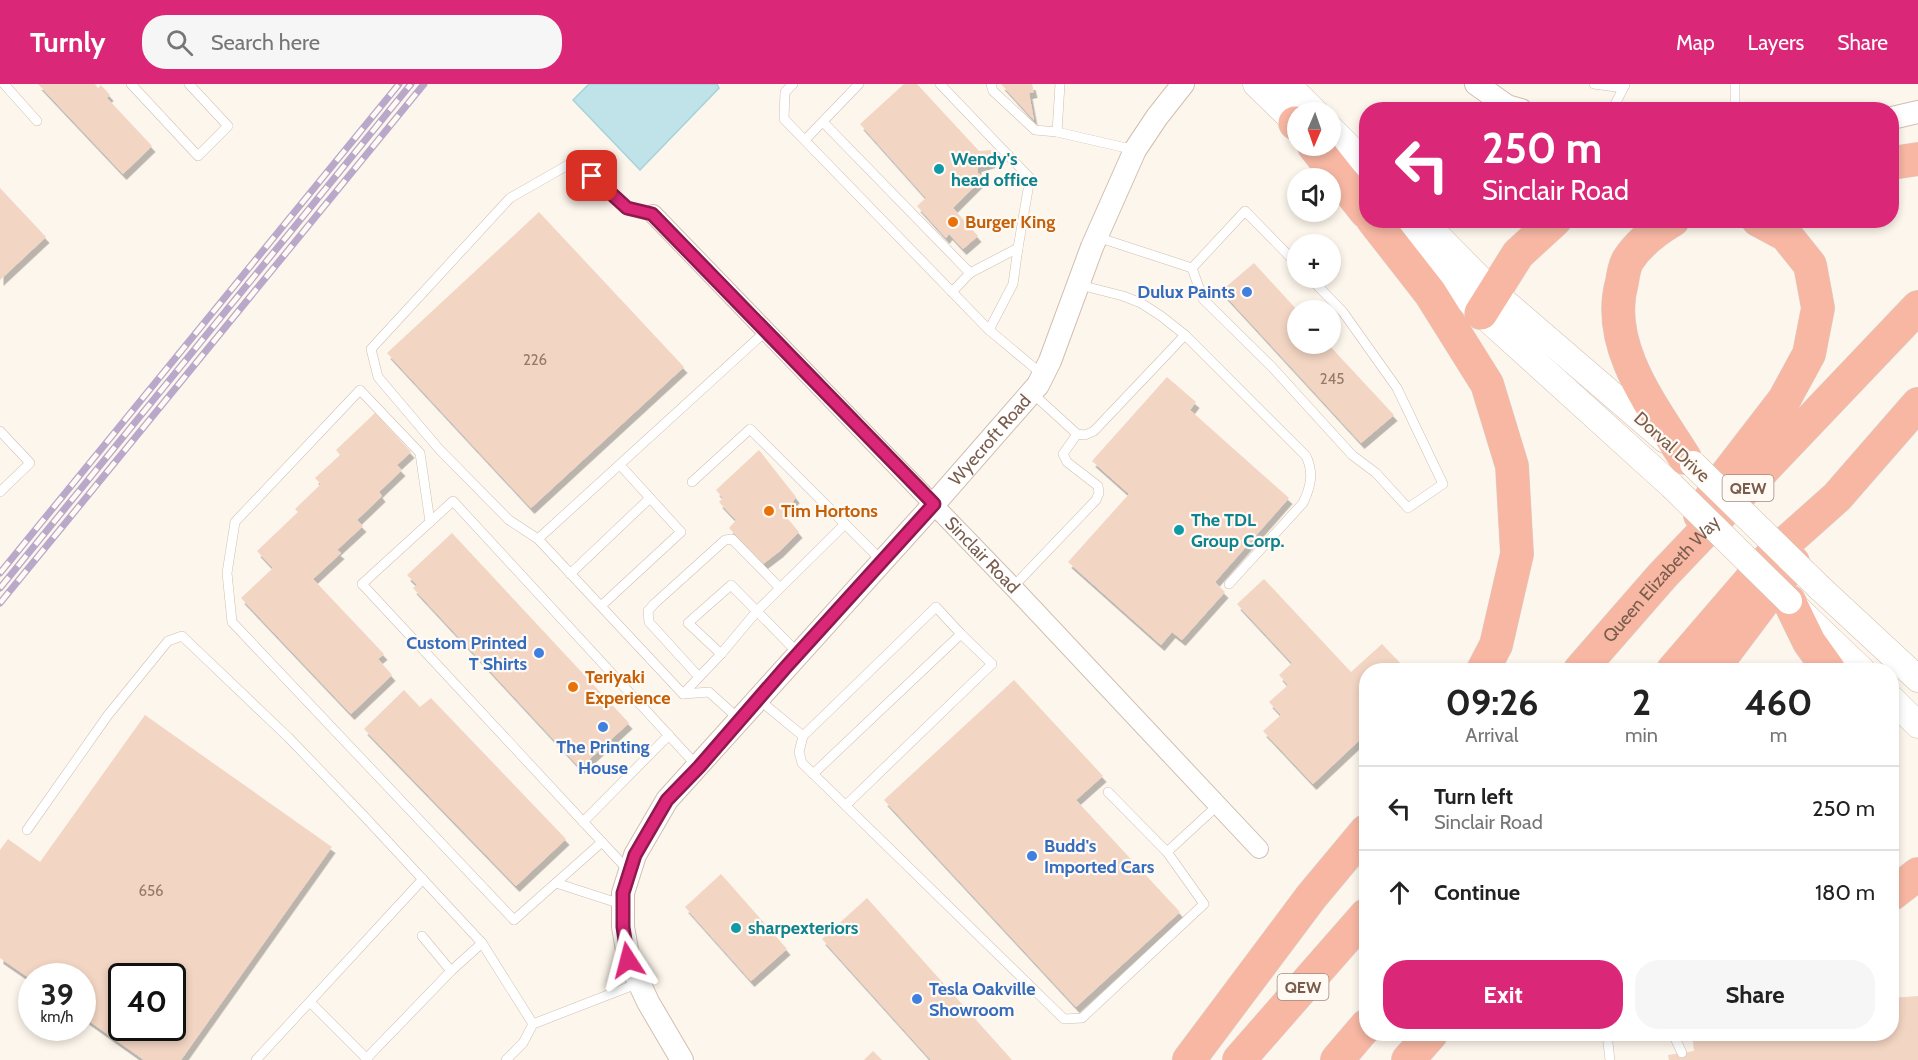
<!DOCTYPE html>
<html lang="en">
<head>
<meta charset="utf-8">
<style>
  :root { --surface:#fff; --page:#f6f6f6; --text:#222; --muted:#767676; --line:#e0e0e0; --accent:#db2777 }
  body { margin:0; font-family:Cabin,sans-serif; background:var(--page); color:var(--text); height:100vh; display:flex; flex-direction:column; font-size:22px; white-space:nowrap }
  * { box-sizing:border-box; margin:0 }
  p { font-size:20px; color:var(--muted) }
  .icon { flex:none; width:33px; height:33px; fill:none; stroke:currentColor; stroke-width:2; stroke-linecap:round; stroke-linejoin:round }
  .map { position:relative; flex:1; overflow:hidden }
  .side { position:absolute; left:1359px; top:579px; width:540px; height:378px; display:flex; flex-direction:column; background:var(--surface); border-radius:24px; box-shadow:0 3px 9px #0003 }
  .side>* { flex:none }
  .guide { position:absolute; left:1359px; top:18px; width:540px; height:126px; border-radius:24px; box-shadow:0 3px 9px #0003; background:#db2777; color:#fff; overflow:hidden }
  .needle { width:39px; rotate:182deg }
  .fabs { position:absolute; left:1287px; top:18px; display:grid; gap:12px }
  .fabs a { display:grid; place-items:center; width:54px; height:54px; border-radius:50%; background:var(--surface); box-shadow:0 3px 9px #0003; font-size:30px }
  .speed { position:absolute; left:18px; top:879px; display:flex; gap:12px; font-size:30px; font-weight:700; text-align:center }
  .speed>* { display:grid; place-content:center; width:78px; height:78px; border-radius:50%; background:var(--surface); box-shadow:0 3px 9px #0003; line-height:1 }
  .speed small { font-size:15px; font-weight:400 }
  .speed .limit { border:3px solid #111; border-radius:9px; background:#fff; color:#111 }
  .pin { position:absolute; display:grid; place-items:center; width:51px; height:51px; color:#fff; margin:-26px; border-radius:12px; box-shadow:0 3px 9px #0006 }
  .me { position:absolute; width:66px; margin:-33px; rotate:351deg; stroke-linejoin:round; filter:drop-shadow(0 0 4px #0008) }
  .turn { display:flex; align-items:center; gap:21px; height:126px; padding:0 24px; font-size:27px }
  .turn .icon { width:78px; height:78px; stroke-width:2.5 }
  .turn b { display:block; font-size:42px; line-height:51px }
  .eta { display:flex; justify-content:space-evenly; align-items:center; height:102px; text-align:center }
  .eta b { font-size:36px; font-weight:700; line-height:42px }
  .button { display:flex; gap:12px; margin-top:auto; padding:12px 24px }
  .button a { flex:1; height:69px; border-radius:24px; background:var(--accent); color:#fff; font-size:24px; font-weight:700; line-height:69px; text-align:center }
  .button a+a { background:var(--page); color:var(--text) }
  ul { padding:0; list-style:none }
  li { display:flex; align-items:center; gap:18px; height:84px; padding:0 24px; border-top:2px solid var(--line) }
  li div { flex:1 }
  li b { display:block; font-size:22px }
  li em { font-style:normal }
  header { display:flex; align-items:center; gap:36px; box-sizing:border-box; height:84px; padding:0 30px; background:var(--accent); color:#fff }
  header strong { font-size:28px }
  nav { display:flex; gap:33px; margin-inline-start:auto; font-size:21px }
  .search { width:420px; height:54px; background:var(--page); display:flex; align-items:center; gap:15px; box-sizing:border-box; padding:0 21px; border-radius:24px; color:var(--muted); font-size:22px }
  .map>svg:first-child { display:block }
  .water { fill:#bfe3e8; stroke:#a5d3da; stroke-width:1.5 }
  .building { fill:#f3d5c3; fill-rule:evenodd; filter:url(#shadow) }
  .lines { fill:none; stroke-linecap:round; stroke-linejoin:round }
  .service-casing { stroke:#d1beb0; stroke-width:10 }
  .minor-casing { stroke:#d1beb0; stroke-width:20 }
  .tertiary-casing { stroke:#d1beb0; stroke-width:24 }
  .secondary-casing { stroke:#d6c0b0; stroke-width:27 }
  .motorway-casing { stroke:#dad1cd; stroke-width:34 }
  .service { stroke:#fff; stroke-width:9 }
  .minor { stroke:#fff; stroke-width:18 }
  .tertiary { stroke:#fff; stroke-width:22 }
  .secondary { stroke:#fff; stroke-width:26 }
  .motorway { stroke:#f7b7a3; stroke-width:33 }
  .rail-casing { stroke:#b9a8c9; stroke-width:7 }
  .rail { stroke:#fffaf3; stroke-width:4.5; stroke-dasharray:14; stroke-linecap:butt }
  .secondary-bridge-casing { stroke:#d6c0b0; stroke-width:27; stroke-linecap:butt }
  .secondary-bridge { stroke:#fff; stroke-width:26 }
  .route-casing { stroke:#8e194d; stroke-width:15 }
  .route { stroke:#db2777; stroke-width:10 }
  .culture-dot { fill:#0f9aa8; stroke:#fffaf3; stroke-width:2 }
  .food-dot { fill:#e8710a; stroke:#fffaf3; stroke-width:2 }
  .shop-dot { fill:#3f7fe0; stroke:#fffaf3; stroke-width:2 }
  .labels { text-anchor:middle; stroke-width:4.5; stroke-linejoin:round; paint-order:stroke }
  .number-label { font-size:15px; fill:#987a6a }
  .shield { fill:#fffaf3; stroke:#a28b7f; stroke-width:1.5 }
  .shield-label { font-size:16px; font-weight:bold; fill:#7a5c4d }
  .culture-label { font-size:18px; font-weight:bold; fill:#0d838f; stroke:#fffaf3; text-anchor:start }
  .food-label { font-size:18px; font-weight:bold; fill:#c56008; stroke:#fffaf3; text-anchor:start }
  .shop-label { font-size:18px; font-weight:bold; fill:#366cbe; stroke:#fffaf3; text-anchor:end }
  .street-label { font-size:18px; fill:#7a5c4d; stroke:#fffaf3 }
</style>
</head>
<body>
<header>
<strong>Turnly</strong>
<div class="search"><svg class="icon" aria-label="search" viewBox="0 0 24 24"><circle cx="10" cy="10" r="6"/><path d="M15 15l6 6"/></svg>Search here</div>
<nav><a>Map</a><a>Layers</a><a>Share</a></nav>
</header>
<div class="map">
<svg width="1918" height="976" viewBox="0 0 1918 976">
  <defs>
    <filter id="shadow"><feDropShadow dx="3.5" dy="6" stdDeviation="0" flood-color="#0004"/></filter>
  </defs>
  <rect width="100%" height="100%" fill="#fdf6ec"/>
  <polygon class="water" points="589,0 717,0 719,4 640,86 573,16"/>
  <g class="building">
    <polygon points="38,0 95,0 98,4 101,1 110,11 107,14 152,62 123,90"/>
    <polygon points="904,0 917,0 979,67 991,66 992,78 978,82 978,89 984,93 953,124 978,152 963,165 949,150 946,154 917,122 926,114 860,40"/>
    <polygon points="1001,0 1032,0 1034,8 1029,9 1034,36"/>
    <polygon points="0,104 46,153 0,196"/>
    <polygon points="539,128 684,283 531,424 387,269"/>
    <polygon points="1254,179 1298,227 1298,260 1328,260 1394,331 1361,359 1221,207"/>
    <polygon points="1167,293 1196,318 1190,326 1289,414 1215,498 1225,508 1182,556 1172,548 1161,561 1068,478 1129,410 1092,377"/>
    <polygon points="375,329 411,368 397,381 402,386 379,408 382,412 357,436 363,442 337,466 341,469 313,495 384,570 378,575 392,591 351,630 241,514 273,484 257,467 298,428 295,425 321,400 315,394 340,371 336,366"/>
    <polygon points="759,366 796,413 789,424 782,428 799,448 780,467 763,480 729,444 736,436 719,418 723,414 716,406"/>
    <polygon points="452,449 629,639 580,684 413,504 417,501 407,491"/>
    <polygon points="1264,495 1351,588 1382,560 1404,583 1400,586 1366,586 1366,650 1313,700 1263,647 1281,631 1269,618 1288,601 1279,591 1292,579 1237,520"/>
    <polygon points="1014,596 1103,692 1076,716 1180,828 1076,923 884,716"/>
    <polygon points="404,606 420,623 431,614 566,755 516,802 364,645"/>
    <path d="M145,631l187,132 -151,213h-37l-62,-44v-40h-50v4l-32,-22v-108l8,-11 32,23zM122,892h50v52h-50z"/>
    <polygon points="721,790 787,865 751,897 685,823"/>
    <polygon points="867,814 1012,976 931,976 822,855"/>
    <polygon points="1918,912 1918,976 1669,976 1668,971 1694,967 1692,950 1892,950 1892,914"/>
    <polygon points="873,967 882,976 864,976"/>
  </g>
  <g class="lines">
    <defs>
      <g id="service">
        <polyline points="4,0 37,37"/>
        <polyline points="131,0 198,72 228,42 189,0"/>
        <polyline points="793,0 785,8 784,35 989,246 1043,291"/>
        <polyline points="940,0 1030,94 1018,164 970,189 952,208"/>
        <polyline points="991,0 993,7 1035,46 1057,48 1135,66"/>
        <polyline points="1594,0 1623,4"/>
        <polyline points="1735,0 1735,26"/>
        <polyline points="1612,26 1625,1"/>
        <polyline points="823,38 970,189"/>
        <polyline points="1057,48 1060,0"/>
        <polyline points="805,56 859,0"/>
        <polyline points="1097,153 1192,184"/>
        <polyline points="1192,184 1203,215 1272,283 1352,371 1376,389 1408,424 1443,400 1397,304 1343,228 1310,194"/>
        <polyline points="1192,184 1245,127 1298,181"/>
        <path d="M1080,201l43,11 18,7 20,13 24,19 121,121c8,17 5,30 -3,47l-74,81"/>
        <polyline points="989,246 1013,200 1018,164"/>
        <polyline points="1031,308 1077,350 1085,351 1094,347 1185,251"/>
        <polyline points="0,347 30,379 0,408"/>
        <polyline points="692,398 750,345 882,477"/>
        <polyline points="430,438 420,369 360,306 235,438 227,489 232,538 514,836 602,758"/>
        <polyline points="538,455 509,436 439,365 378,293 371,265 510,114 575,77 627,124 653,130"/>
        <polyline points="570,490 650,414"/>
        <polyline points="1013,503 1096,416 1099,409 1098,402 1067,378 1063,370 1077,350"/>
        <polyline points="601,522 681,448 620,381"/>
        <polyline points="721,570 688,539 731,501 798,569"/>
        <polyline points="699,593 649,538 648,527 654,520 725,456 732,455 780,504"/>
        <polyline points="683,610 721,570 757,527 845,440"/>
        <polyline points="758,615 803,652 799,668 802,679 1064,935 1082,934 1204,820 1167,768 1218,721"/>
        <polyline points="740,636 709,608 683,610 538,455 766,247"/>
        <polyline points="803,652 936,523 961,550"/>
        <polyline points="813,690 961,550 992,580 846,721"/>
        <polyline points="1108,708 1167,768"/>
        <polyline points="583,738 669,651"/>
        <polyline points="27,746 108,631 168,557 182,552 288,653 364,732 482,859 533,940"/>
        <polyline points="628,786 362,500 453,417 698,683"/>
        <polyline points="556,799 621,820"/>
        <polyline points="422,852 451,887"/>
        <polyline points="310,918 368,976"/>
        <polyline points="1607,950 1610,976"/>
        <polyline points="1673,950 1682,969"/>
        <polyline points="256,976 423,795"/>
        <polyline points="365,976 451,887 482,859"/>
        <polyline points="506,976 523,959 533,940 639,899"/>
      </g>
      <g id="minor">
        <path id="s1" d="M653,130l360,373 246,262"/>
      </g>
      <g id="tertiary">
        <polyline points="1476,0 1507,22 1521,26"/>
        <polyline points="1892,34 1918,28"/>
        <path id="s2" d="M682,976l-34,-58 -19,-41 -6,-34v-34l12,-38 32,-55 267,-296 104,-119 12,-24 42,-114 43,-97 22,-33 26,-33"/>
      </g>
      <g id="secondary">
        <polyline points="1256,0 1298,41"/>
        <polyline points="1287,0 1315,28"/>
        <polyline points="1330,44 1366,80"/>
        <polyline points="1391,136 1481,229 1672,402"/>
        <polyline points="1422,136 1493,208 1665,356"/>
        <polyline points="1820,504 1918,595"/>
        <polyline points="1798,525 1862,586"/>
        <polyline points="1892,615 1918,641"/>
      </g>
      <g id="motorway">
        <polyline points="1295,39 1298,41"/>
        <polyline points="1314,62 1366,128"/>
        <polyline points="1892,79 1918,75"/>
        <polyline points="1373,136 1430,209 1487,300 1512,382 1517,470 1496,561 1483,586"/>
        <path d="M1673,136c-17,10 -34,23 -45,40 -3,5 -5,15 -6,22 -18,63 31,125 63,176"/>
        <polyline points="1481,229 1518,170 1555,136"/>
        <polyline points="1700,431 1720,399 1784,316 1809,270 1818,224 1810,181 1786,151 1758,136"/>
        <polyline points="1789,517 1809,558 1829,586"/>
        <path id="s3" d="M1580,586l82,-94 256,-269"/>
        <polyline points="1673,586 1772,471 1837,413 1918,320"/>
        <polyline points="1712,586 1793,478"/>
        <polyline points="1892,810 1918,790"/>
        <polyline points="1189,976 1311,813 1366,747"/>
        <polyline points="1239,976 1366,831"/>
        <polyline points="1337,976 1366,942"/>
        <polyline points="1408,976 1431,950"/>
      </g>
    </defs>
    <use href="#service" class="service-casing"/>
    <use href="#minor" class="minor-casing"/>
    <use href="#tertiary" class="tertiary-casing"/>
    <use href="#secondary" class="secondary-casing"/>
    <use href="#motorway" class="motorway-casing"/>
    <use href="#service" class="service"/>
    <use href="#minor" class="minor"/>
    <use href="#tertiary" class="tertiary"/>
    <use href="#secondary" class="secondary"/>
    <use href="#motorway" class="motorway"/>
    <defs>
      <g id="rail">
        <polyline points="0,489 399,0"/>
        <polyline points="0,504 411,0"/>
        <polyline points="0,519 424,0"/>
      </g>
    </defs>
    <use href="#rail" class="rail-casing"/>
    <use href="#rail" class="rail"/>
    <defs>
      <g id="secondary-bridge">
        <polyline points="1693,380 1820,504"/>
        <polyline points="1672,402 1789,517"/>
      </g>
    </defs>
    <use href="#secondary-bridge" class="secondary-bridge-casing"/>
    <use href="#secondary-bridge" class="secondary-bridge"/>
  </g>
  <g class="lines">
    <defs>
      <polyline id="route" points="592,92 627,124 652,130 934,420 786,583 699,683 667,716 635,771 623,809 623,843 628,876"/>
    </defs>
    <use href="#route" class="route-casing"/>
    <use href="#route" class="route"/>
  </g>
  <g class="culture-dot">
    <circle cx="939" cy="85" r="6"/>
    <circle cx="1179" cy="446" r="6"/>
    <circle cx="736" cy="844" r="6"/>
  </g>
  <g class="food-dot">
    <circle cx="953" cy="138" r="6"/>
    <circle cx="769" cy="427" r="6"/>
    <circle cx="573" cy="603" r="6"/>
  </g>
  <g class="shop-dot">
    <circle cx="1247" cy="208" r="6"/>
    <circle cx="539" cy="569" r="6"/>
    <circle cx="603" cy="643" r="6"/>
    <circle cx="1032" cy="772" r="6"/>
    <circle cx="917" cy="915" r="6"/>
  </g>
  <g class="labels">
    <g class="number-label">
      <text x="535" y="281">226</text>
      <text x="1332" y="300">245</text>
      <text x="151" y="812">656</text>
    </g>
    <g class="shield">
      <rect x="1722.5" y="391" width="51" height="26" rx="4.5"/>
      <rect x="1277.5" y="890" width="51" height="26" rx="4.5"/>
    </g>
    <g class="shield-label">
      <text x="1748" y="410">QEW</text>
      <text x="1303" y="909">QEW</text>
    </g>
    <g class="culture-label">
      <text x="951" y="81">Wendy's<tspan x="951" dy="21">head office</tspan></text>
      <text x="1191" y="442">The TDL<tspan x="1191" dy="21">Group Corp.</tspan></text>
      <text x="748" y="850">sharpexteriors</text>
    </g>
    <g class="food-label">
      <text x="965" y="144">Burger King</text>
      <text x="781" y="433">Tim Hortons</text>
      <text x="585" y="599">Teriyaki<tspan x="585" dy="21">Experience</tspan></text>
    </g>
    <g class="shop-label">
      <text x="1235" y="214">Dulux Paints</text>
      <text x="527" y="565">Custom Printed<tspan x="527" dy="21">T Shirts</tspan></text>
      <text x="603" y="669" text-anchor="middle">The Printing<tspan x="603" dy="21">House</tspan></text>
      <text x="1044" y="768" text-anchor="start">Budd's<tspan x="1044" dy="21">Imported Cars</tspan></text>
      <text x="929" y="911" text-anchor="start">Tesla Oakville<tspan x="929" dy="21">Showroom</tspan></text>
    </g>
    <g class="street-label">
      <text dy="6" stroke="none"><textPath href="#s2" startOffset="768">Wyecroft Road</textPath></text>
      <text transform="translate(1672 363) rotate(42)" y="6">Dorval Drive</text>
      <text dy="6" stroke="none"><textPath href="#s1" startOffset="474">Sinclair Road</textPath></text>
      <text dy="6" stroke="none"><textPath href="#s3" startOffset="122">Queen Elizabeth Way</textPath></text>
    </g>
  </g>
</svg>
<div class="fabs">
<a><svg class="needle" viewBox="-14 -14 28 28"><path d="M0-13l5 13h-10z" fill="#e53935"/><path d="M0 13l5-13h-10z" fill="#767676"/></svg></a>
<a><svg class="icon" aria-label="sound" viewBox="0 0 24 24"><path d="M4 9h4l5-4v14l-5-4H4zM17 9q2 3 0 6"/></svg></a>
<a>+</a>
<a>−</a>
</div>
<div class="speed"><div>39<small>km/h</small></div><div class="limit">40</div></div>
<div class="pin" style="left:592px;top:92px;background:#d93025"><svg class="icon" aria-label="arrive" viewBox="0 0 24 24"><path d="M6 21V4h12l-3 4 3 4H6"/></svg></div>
<svg class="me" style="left:628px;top:876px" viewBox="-20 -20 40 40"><path d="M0-17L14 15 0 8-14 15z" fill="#db2777" stroke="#fff" stroke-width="4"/></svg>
<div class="guide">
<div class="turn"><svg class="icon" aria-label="left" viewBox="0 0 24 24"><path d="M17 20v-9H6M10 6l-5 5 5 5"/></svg><div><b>250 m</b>Sinclair Road</div></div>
</div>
<section class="side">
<div class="eta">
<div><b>09:26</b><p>Arrival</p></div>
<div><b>2</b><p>min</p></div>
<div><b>460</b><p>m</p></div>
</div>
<ul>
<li><svg class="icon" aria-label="left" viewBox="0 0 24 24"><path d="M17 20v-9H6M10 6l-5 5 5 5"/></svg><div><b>Turn left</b><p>Sinclair Road</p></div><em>250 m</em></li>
<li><svg class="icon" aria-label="ahead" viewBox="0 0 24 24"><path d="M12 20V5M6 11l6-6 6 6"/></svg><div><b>Continue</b></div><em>180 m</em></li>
</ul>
<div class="button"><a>Exit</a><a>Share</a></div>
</section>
</div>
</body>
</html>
